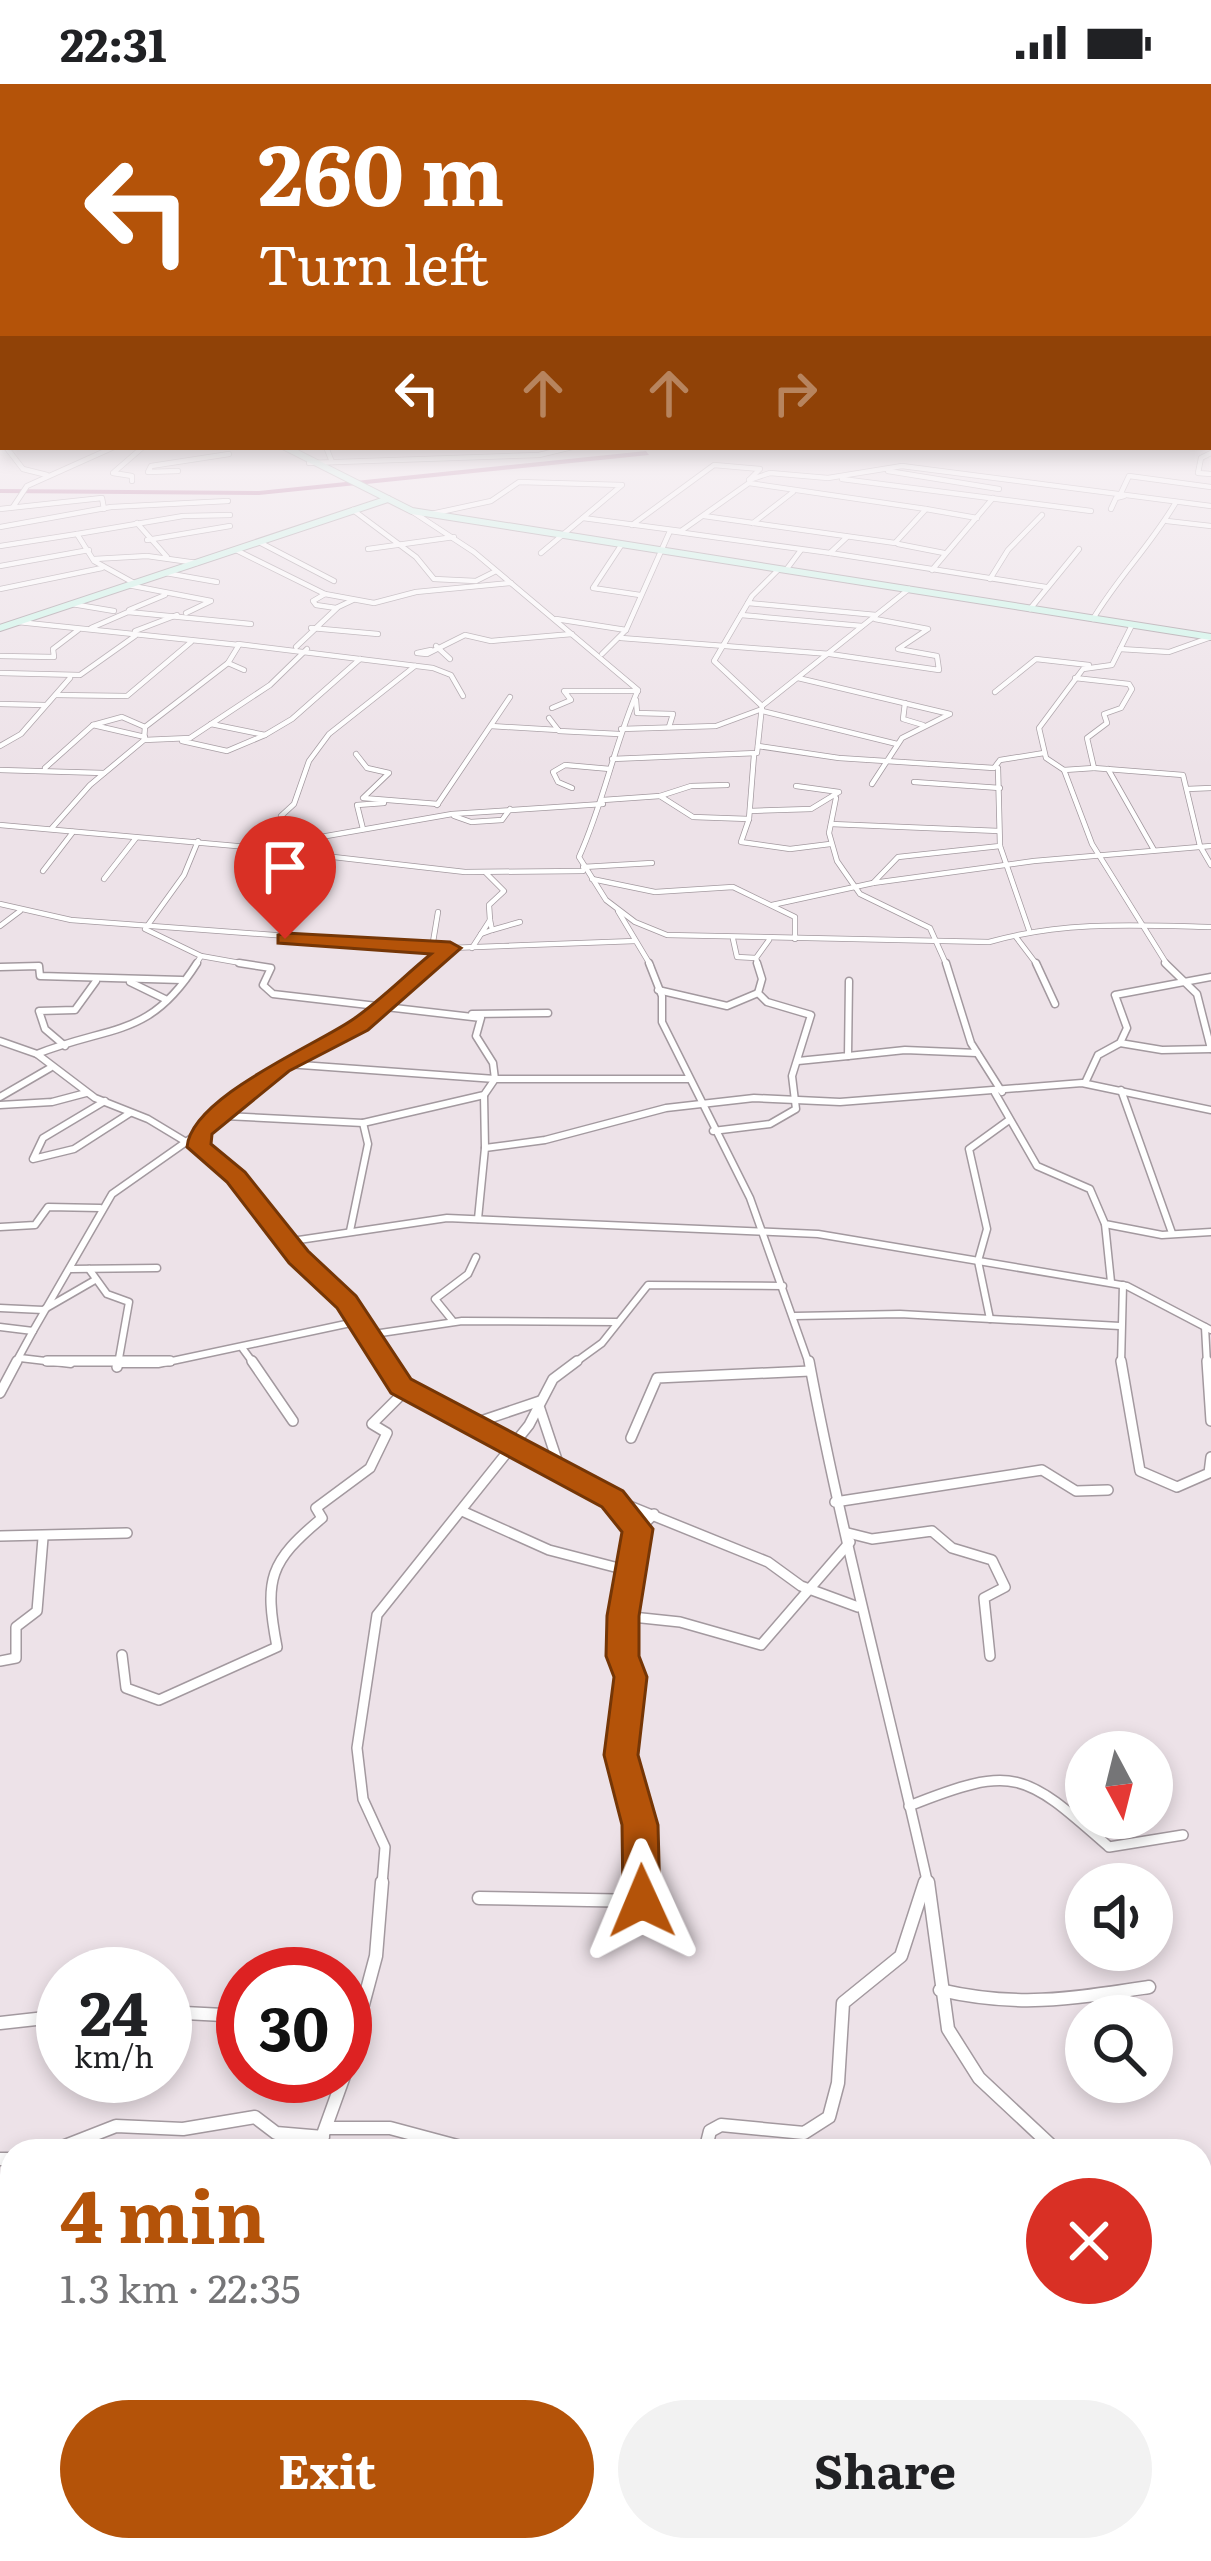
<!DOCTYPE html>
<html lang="en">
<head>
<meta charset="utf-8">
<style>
  :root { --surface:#fff; --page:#f2f2f2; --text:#202124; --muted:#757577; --accent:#b45309 }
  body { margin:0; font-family:Literata,serif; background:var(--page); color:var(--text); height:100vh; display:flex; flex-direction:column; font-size:45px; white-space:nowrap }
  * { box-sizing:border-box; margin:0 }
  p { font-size:39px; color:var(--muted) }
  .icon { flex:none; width:66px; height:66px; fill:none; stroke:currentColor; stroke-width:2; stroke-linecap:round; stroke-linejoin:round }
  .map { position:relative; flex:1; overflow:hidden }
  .details { position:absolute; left:0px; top:2055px; width:1212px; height:423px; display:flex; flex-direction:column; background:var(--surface); border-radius:36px 36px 0 0; box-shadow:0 6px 18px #0003 }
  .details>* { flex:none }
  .hud { position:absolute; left:0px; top:0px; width:1212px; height:366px; box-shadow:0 6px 18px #0003; background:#b45309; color:#fff; overflow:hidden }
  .needle { width:78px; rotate:173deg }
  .buttons { position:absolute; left:1065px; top:1647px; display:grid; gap:24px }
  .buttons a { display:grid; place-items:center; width:108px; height:108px; border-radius:50%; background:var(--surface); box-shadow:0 6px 18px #0003; font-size:60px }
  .speed { position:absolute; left:36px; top:1863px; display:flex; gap:24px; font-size:60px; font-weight:700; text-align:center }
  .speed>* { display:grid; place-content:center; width:156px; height:156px; border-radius:50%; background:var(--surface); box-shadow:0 6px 18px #0003; line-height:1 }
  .speed small { font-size:30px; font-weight:400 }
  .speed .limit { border:18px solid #d22; background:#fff; color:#111 }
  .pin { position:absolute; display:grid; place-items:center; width:102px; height:102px; color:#fff; margin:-123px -51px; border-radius:50% 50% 50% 0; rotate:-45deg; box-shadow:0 0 12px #0007 }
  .pin .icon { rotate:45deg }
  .me { position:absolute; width:132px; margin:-66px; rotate:359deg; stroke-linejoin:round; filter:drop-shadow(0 0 9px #0008) }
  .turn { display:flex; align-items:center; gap:42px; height:252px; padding:0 60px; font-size:54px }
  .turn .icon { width:156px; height:156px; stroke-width:2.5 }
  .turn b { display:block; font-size:84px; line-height:102px }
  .lanes { display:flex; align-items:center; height:114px; padding:0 60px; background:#0003; justify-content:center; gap:60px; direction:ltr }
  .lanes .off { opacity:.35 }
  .round { display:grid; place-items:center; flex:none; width:126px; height:126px; border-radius:63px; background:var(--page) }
  .headline { display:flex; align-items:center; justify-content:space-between; height:204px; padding:0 60px }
  h1 { font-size:72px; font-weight:700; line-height:90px; color:var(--accent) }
  .primary-button { display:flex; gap:24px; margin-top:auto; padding:24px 60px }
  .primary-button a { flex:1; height:138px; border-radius:72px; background:var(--accent); color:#fff; font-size:48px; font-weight:700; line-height:138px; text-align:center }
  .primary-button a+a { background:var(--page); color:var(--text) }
  .status { display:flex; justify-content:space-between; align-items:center; height:84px; padding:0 60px; background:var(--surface); direction:ltr }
  .status svg { height:33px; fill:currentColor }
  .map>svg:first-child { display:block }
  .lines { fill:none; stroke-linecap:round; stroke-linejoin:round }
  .river { fill:#b6759d; fill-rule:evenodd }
  .street-far3-casing { stroke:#a3999f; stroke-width:6 }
  .street-far2-casing { stroke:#a3999f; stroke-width:9 }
  .street-far1-casing { stroke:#a3999f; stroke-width:12 }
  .street-casing { stroke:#a3999f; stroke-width:15 }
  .secondary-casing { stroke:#a3999f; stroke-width:8 }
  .street-far3 { stroke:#fff; stroke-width:4.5 }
  .street-far2 { stroke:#fff; stroke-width:6 }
  .street-far1 { stroke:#fff; stroke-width:9 }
  .street { stroke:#fff; stroke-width:12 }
  .secondary { stroke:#cdf8ea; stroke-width:6 }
  .route { fill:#b45309; stroke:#753606; stroke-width:3 }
</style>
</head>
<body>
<div class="status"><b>22:31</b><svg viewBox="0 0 49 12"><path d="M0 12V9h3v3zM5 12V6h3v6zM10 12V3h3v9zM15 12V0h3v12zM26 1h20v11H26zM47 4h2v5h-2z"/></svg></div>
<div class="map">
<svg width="1211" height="2477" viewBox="0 0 1211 2477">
  <rect width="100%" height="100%" fill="#ede2e8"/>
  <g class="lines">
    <polygon class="river" points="646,367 649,371 259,411 0,409 0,405 259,407"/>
    <defs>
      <g id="street-far3">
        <polyline points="6,363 23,385 47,391"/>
        <polyline points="326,363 332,378"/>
        <polyline points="1211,369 1201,374 1198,389 1211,390"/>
        <polyline points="309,379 539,371 572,363"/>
        <polyline points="178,387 148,388 151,382 229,370"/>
        <polyline points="888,387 999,405"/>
        <polyline points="842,395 1091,427"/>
        <polyline points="749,396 770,389 828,394 902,382 1211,422"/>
        <polyline points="132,397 132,392 113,389 143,363"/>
        <polyline points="1121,409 1129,392 1211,403"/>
        <polyline points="13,423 27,402 114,363"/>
        <polyline points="0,425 102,414 104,425"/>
        <polyline points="1111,425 1116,414 1124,412"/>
        <polyline points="353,426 416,473 434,495 476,497 496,487"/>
        <path d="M413,428l61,40 164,138c-24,55 -34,112 -59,167l27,43 29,22 32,13 322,7c74,-21 145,-17 222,-15"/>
        <polyline points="431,430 491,417 519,398 622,401 541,469"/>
        <polyline points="704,432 895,459 926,425 977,434"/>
        <polyline points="583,434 681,447 749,399 926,425"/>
        <polyline points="1167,437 1211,442"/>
        <polyline points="137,439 167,473"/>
        <polyline points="753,439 793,408"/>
        <polyline points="632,441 714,381 760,385 750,395"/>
        <polyline points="0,443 111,423 228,417"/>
        <polyline points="77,450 183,432 230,431"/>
        <polyline points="147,456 230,442"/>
        <polyline points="259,458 334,497"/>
        <polyline points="622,460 593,504 640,511"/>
        <polyline points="898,460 944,469"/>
        <polyline points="0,462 77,450 94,477 134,499"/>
        <polyline points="368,465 454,453"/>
        <polyline points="236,466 325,510 313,517 316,521 336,524 353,516"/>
        <polyline points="830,469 1046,503"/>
        <polyline points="94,475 147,472 197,479"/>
        <polyline points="0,482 89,466"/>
        <polyline points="786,486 801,466"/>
        <polyline points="932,486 993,414"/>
        <polyline points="166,489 217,498"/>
        <polyline points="990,495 1008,466 1042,431"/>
        <polyline points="128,501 211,517 186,529"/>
        <polyline points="0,505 102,484"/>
        <polyline points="325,510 374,519 416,508 511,499"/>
        <polyline points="748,519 876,531"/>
        <polyline points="72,520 114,527"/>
        <polyline points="1030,525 1079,465"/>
        <polyline points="129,526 165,511"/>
        <polyline points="741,531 862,542"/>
        <polyline points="556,535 626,546"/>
        <path d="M1093,535c25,-42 58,-74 83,-117"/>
        <polyline points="18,538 239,561 228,579 145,643 144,656"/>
        <polyline points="1132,541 1112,581 1083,585 1039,644 1046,674 1064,686 1092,760 1168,882"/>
        <polyline points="91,544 128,528 251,540"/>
        <polyline points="311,544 378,550"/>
        <polyline points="135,547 177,531"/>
        <polyline points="621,554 830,570 939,586 937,572 898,565 928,545 875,535"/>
        <polyline points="238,560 433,584 451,591 463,612"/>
        <polyline points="436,562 450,575"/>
        <polyline points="296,563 337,524"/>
        <polyline points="1120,565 1169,568 1211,553"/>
        <polyline points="431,566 417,569 427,570 465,551 491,557 572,550"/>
        <polyline points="602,570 626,546 670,447 830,469 847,453"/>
        <polyline points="0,572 54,573 53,565 78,546"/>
        <polyline points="228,579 244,586"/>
        <polyline points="0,589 80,591 135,552"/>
        <polyline points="798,594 950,630 902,654 872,700"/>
        <polyline points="995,608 1036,575 1089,581"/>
        <polyline points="56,611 127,612 191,558"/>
        <polyline points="636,616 637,629 673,630 669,643"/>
        <polyline points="905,619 903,635 923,641"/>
        <polyline points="0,620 45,621"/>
        <polyline points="762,622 909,505"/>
        <polyline points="552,624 571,616 564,607 638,607"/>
        <polyline points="762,627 897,660"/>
        <polyline points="549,634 559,647 619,650"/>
        <polyline points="491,642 558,646"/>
        <polyline points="145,643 122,633 93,641 145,653"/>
        <polyline points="621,645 716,642 762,625"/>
        <polyline points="265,651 292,635 360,575"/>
        <polyline points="182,657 227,667 265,651 211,640"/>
        <polyline points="0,662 21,650 70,594"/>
        <polyline points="758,662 839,674 994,684 1000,676 1044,669"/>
        <polyline points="356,670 367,684 389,689 363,714 438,720"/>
        <polyline points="754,671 749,735 741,758 790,765 830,760"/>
        <polyline points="612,675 757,669 762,622 714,577 752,512 779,485"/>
        <polyline points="45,684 93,641"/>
        <polyline points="1094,684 1183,691 1200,762 1211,781"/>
        <polyline points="1108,685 1154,766"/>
        <polyline points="0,686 104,689"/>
        <polyline points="1064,686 1094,684 1087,654 1107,639 1104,630 1121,624 1132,605 1129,600 1075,594"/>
        <polyline points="914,698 1000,704"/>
        <polyline points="727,701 691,702 660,712 693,733 749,735"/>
        <polyline points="572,704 558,698 553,688 565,681 610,685"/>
        <polyline points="1187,705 1211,704"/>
        <polyline points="836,714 829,749 837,777 860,810 930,844 947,882"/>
        <polyline points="603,716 660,712"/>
        <polyline points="437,721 510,613"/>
        <polyline points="750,727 811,725 839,708 796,702"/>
        <polyline points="454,732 471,738 502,736 510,725"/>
        <polyline points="831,740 999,747"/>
        <polyline points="0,741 258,764 452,730 603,720"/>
        <polyline points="52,744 90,701 144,656 190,654 270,601 307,565"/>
        <polyline points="363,745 357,721 384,719"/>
        <polyline points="302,756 281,732 294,720 309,677 329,650 415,582"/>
        <polyline points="198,757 184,791 145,845 201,872 257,882"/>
        <polyline points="1000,762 1029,846"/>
        <polyline points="272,766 465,788 583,787"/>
        <polyline points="583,783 652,779"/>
        <polyline points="43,787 73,748"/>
        <polyline points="486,789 504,807 489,821 490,836"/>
        <polyline points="104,795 136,754"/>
        <polyline points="592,795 655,808 733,803 795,833 795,855"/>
        <polyline points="873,799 1034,777 1211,762"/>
        <polyline points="0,820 71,836 450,864"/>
        <polyline points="772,821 873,799 898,773 1000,762 998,684"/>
        <polyline points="618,827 651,882"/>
        <polygon points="490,836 492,846 481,850"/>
        <polyline points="0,842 20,827"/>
        <polyline points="492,846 520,838"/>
        <polyline points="1016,853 1038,882"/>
        <polyline points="285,854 331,770"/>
        <polyline points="733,855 737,873 756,874"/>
        <polyline points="432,864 438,828"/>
        <polyline points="472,864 481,850"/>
        <polyline points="195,882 201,872"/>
        <polyline points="430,882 450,864 635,857"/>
        <polyline points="758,882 756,874 769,856"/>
      </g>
      <g id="street-far2">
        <polyline points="239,879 271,884 263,901 273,910 481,934 476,952 493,979 495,995 287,980"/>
        <polyline points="649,879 662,912 662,938 750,1114 809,1280"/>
        <polyline points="946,879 971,959 1002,1008"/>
        <polyline points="1036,879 1055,920"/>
        <polyline points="1165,879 1197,910 1211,965"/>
        <polyline points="0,883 39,882 40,892 182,896"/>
        <polyline points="130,898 167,916"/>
        <polyline points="658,906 727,922 758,909"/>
        <polyline points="472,930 548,929"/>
        <polyline points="0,957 37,970 95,1014 148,1035 221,1079 272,1132 298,1173 347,1218 386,1280"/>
        <polyline points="1120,959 1162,966 1211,965"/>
        <polyline points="65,962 45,945 39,927 75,926 96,897"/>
        <path d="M37,970c75,-30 112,-15 160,-91"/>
        <polyline points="848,972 905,966 977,969"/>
        <polyline points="798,977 848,972 849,897"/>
        <polyline points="1085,999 1098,971 1120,959 1127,944 1115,911 1211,893"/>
        <polyline points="1121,1006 1172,1149"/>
        <polyline points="995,1009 1037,1082 1090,1105 1105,1140 1162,1151 1211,1148"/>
        <polyline points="484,1011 485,1064"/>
        <polyline points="0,1013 50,984"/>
        <polyline points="105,1017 43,1054 33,1075 74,1065 130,1029"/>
        <polyline points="0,1021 52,1018 86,1009"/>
        <polyline points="225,1032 363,1039 484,1011 495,995 689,995"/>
        <polyline points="713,1047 770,1040 796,1025 792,992 811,931 767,918 758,909 762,895 757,879"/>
        <polyline points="478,1135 485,1064 545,1056 666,1024 754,1014 840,1018 1082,999 1211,1026"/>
        <polyline points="1105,1140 1111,1198"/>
        <polyline points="0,1143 35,1141 48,1123 100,1124"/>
        <polyline points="350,1147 368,1060 363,1039"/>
        <polyline points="292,1157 447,1134 818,1150 1127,1202 1211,1246"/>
        <polyline points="71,1185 157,1184"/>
        <polyline points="89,1185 107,1210 129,1218 118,1280"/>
        <polyline points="0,1224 43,1226 95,1196"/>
        <polyline points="795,1232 900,1230 1120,1242"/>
        <polyline points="990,1235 978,1177 987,1145 969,1065 1009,1036"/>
        <polyline points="452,1236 435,1215 468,1190 476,1173"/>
        <polyline points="0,1243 33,1247 112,1110 223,1032 281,982 360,941 433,879"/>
        <polyline points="1205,1243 1207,1280"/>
        <polyline points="367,1251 462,1237 616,1238"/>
        <polyline points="243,1265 254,1280"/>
        <polyline points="20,1274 71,1280"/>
        <polyline points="15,1280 33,1247"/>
        <polyline points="121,1280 158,1280 360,1237"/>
        <polyline points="573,1280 602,1259 648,1201 783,1202"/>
        <polyline points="1121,1280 1123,1201"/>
      </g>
      <g id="street-far1">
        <polyline points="47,1277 170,1277"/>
        <polyline points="252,1277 293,1337"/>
        <polyline points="384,1277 419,1316 493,1349 590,1406 768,1478 801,1502 858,1523"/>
        <path d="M809,1277c33,177 80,348 119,524"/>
        <polyline points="1121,1277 1140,1387 1177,1403 1209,1389 1211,1373"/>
        <polyline points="1207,1277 1211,1337"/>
        <polyline points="117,1283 119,1277"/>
        <polyline points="0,1309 17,1277"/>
        <polyline points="540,1325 560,1385"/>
        <polyline points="475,1339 540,1317"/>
        <polyline points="631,1354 657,1294 810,1287"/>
        <polyline points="612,1415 638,1446"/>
        <polyline points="835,1418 1042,1386 1076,1407 1108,1406"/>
        <polyline points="462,1427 549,1466 630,1487"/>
        <polyline points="848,1449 872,1455 932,1447 952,1464 992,1476 1005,1503 984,1514 990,1572"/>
        <polyline points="0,1452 127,1449"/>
        <polyline points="623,1532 680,1538 761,1561 850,1458"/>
        <path d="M122,1571l4,33 33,12 118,-53c-13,-68 -8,-85 45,-129l-6,-10 54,-40 17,-35 -15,-9 34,-34"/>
        <polyline points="0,1577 16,1574 16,1543 37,1527 43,1454"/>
        <path d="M909,1722c107,-43 116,-33 200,41l74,-12"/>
        <polyline points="382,1801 385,1763 363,1715 357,1664 377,1531 529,1341 553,1295 577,1277"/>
        <polyline points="642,1801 640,1741 621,1671 630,1593 622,1572 623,1532 638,1446 654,1430"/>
        <polyline points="924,1801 926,1794"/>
      </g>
      <g id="street">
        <polyline points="928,1798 948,1945 979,1994 1057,2067"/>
        <polyline points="479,1814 642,1817 641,1798"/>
        <path d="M940,1906c78,18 131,9 209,-3"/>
        <polyline points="165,1928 243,1932"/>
        <polyline points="0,1939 63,1932"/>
        <polyline points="345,1988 376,1872 382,1798"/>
        <polyline points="327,2044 390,2044 476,2067"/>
        <polyline points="52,2067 116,2042 183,2045 255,2033 276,2049 323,2053"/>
        <polyline points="317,2067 344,1992"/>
        <polyline points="705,2067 710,2047 721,2041 804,2049 829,2033 838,1999 843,1919 901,1872 925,1798"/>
        <polyline points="0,2075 12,2075"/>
        <polyline points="1200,2186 1211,2195"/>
        <polyline points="0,2259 12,2252"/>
        <polyline points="982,2466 982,2477"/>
        <polyline points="178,2477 181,2466"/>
      </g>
      <g id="secondary">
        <polyline points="285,363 412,427 1211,553"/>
        <polyline points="0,544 388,415"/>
      </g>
    </defs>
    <use href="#street-far3" class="street-far3-casing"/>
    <use href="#street-far2" class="street-far2-casing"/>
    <use href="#street-far1" class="street-far1-casing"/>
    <use href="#street" class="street-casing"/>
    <use href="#secondary" class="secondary-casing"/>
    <use href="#street-far3" class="street-far3"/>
    <use href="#street-far2" class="street-far2"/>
    <use href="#street-far1" class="street-far1"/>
    <use href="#street" class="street"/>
    <use href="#secondary" class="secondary"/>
  </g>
  <linearGradient id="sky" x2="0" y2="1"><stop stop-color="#949bca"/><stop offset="0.49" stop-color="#f7f2f5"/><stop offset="1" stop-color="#f7f2f5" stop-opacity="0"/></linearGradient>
  <rect width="1211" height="686" fill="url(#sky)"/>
  <path class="route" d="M285,849l165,9 11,6 -93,82 -79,41 -77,63 -1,10 34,28 63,79 48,45 55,83 212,112 30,38 -14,87v40l8,21 -9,78 20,70 2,76 -5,12 -13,5 -13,-5 -6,-12 -1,-76 -18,-70 10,-78 -8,-21 1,-40 15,-84 -20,-25 -211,-114 -54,-85 -48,-45 -62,-81 -40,-35c4,-50 127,-101 165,-127 28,-19 53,-45 79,-66l-153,-11v-8z"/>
</svg>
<div class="buttons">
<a><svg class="needle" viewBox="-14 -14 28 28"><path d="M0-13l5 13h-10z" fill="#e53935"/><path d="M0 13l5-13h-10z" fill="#757577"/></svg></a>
<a><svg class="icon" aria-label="sound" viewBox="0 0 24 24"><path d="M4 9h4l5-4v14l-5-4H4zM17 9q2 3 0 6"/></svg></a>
<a><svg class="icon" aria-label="search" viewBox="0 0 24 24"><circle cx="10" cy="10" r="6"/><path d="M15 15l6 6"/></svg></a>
</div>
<div class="speed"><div>24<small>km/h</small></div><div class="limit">30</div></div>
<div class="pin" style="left:285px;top:855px;background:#d93025"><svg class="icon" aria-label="arrive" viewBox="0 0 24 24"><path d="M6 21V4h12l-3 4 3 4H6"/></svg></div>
<svg class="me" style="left:642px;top:1817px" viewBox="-20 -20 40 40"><path d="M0-17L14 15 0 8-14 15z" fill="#b45309" stroke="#fff" stroke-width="4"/></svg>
<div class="hud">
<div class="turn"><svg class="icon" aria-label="left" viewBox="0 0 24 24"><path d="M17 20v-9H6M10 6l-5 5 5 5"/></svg><div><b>260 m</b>Turn left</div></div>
<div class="lanes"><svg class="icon" aria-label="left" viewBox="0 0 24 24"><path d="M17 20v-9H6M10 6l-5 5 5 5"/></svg><svg class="icon off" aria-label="ahead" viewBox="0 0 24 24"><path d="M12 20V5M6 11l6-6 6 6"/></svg><svg class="icon off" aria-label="ahead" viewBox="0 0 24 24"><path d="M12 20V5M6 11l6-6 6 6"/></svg><svg class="icon off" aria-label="right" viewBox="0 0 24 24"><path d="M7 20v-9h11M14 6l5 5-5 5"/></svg></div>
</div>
<section class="details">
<div class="headline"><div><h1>4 min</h1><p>1.3 km · 22:35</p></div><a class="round" style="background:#d93025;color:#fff"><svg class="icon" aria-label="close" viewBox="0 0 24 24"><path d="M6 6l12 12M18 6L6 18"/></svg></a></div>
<div class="primary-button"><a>Exit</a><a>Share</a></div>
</section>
</div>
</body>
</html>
